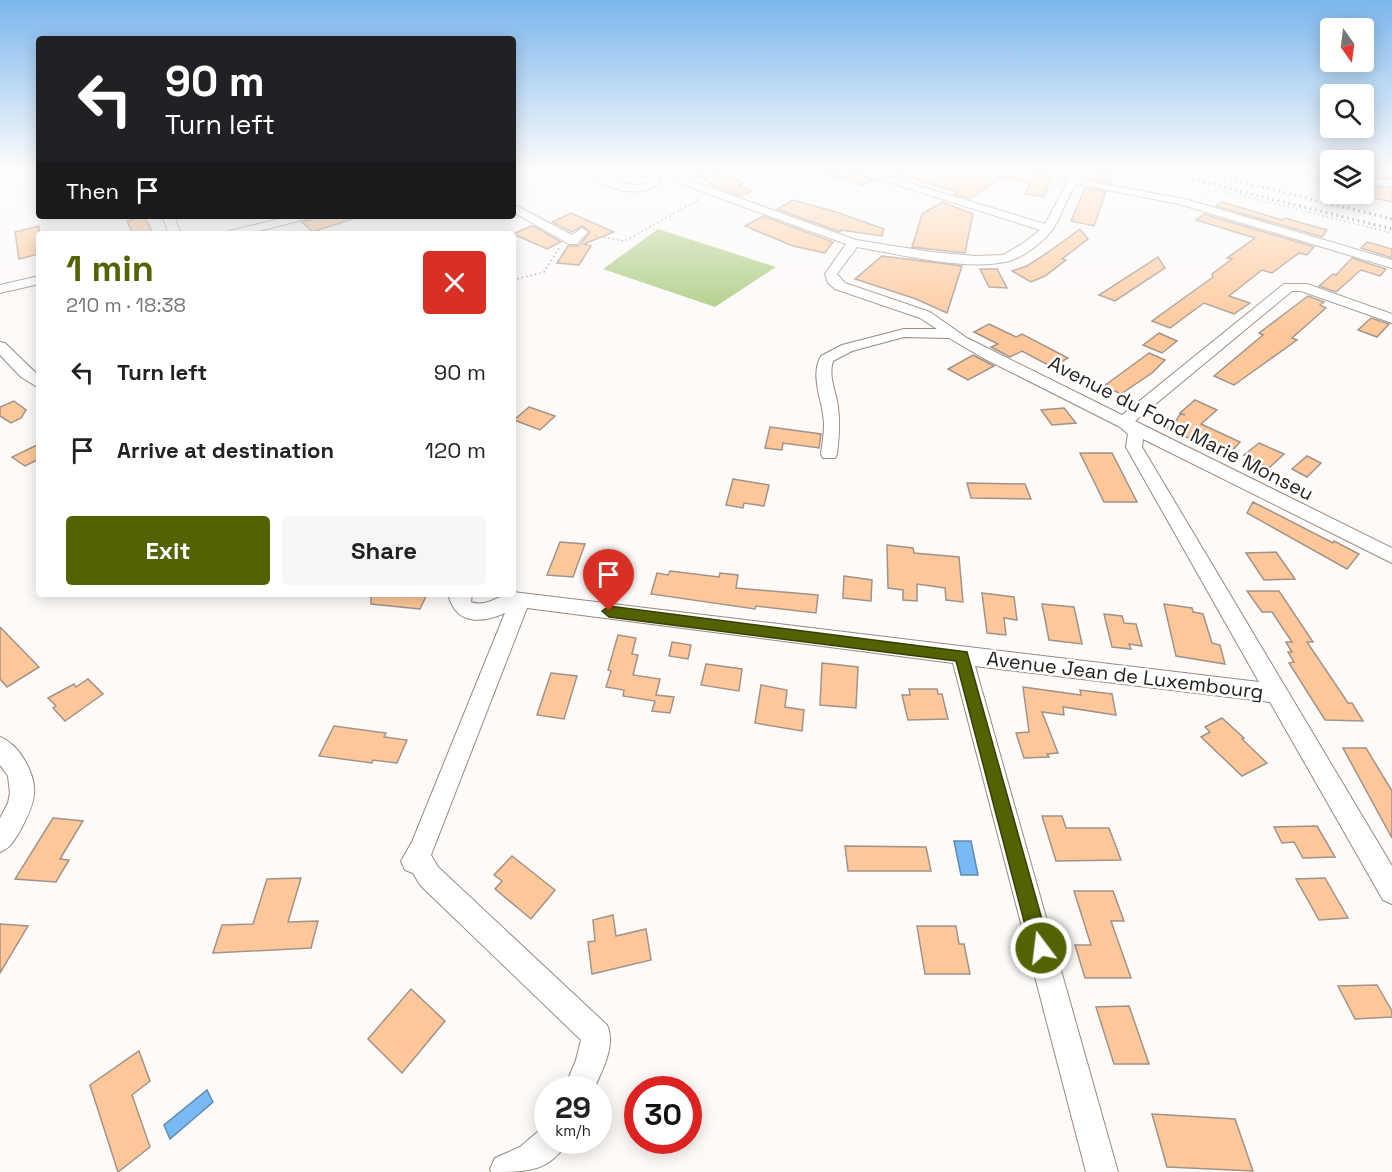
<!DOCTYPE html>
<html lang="en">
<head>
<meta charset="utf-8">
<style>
  :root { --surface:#fff; --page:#f6f6f6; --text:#222; --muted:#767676; --accent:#556203 }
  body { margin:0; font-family:"Space Grotesk",sans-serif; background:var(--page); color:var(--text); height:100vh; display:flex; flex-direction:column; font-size:22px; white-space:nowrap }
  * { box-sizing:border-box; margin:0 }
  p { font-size:20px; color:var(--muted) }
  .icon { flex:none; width:33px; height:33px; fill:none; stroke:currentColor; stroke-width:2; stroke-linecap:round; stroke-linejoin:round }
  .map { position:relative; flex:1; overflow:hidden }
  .details { position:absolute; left:36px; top:231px; width:480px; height:366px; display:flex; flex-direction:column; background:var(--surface); border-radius:6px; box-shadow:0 3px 15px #0003 }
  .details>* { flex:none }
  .hud { position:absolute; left:36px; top:36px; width:480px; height:183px; border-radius:6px; box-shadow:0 3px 15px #0003; background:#202124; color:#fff; overflow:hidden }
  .needle { width:39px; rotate:166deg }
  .buttons { position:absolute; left:1320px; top:18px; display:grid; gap:12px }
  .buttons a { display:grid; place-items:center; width:54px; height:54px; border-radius:6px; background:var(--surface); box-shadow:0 3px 15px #0003; font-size:30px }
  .speed { position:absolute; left:534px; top:1076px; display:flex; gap:12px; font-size:30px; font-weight:700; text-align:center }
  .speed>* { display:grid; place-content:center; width:78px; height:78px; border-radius:50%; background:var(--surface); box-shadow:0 3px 15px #0003; line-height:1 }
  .speed small { font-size:15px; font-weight:400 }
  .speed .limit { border:9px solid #d22; background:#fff; color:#111 }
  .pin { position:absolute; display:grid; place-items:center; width:51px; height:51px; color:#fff; margin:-62px -26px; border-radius:50% 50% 50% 0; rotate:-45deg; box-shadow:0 0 6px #0007 }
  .pin .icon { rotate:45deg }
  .me { position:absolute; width:66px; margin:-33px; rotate:345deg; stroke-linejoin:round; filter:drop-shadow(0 0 4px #0008) }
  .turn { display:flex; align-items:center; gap:21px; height:126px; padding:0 30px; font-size:27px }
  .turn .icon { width:78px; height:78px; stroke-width:2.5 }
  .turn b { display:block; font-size:42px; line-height:51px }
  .then { display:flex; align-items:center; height:57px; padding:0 30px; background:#0003; gap:12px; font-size:22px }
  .round { display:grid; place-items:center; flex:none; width:63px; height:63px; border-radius:6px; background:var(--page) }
  .overview { display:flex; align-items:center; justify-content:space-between; height:102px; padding:0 30px }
  h1 { font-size:36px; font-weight:700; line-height:45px; color:var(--accent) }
  .cta { display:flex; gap:12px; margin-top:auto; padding:12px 30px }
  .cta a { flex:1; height:69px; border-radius:6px; background:var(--accent); color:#fff; font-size:24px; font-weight:700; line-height:69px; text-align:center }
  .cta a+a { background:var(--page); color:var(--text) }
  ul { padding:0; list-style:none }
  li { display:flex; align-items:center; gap:18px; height:78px; padding:0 30px }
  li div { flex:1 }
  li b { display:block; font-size:22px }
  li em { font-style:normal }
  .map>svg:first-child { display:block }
  .forest { fill:#a8c97c }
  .water { fill:#79baf5; stroke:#608cb3; stroke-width:1.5 }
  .building { fill:#fdc799; stroke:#a19389; stroke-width:1.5 }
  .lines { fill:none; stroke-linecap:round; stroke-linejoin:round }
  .street-casing { stroke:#978a80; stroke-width:2 }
  .path { stroke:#908c89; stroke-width:1.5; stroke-dasharray:1.5 3; stroke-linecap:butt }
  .street { fill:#fff; fill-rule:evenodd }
  .rail { stroke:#5d5955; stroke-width:3; stroke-dasharray:1.5 4; stroke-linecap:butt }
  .route { fill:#556203; stroke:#374002; stroke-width:1.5 }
  .labels { text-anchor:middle; stroke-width:5; stroke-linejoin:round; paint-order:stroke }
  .street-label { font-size:20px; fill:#241f1a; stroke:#fff }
</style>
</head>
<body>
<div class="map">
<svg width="1392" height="1172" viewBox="0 0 1392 1172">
  <rect width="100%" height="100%" fill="#fdfaf8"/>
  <polygon class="forest" points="658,229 776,267 715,307 603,269"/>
  <g class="water">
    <polygon points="954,841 971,841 978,875 961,875"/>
    <polygon points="207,1090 213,1102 170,1139 164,1125"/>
  </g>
  <g class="building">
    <polygon points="691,170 709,170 744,183 738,186 752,191 741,196 714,186"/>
    <polygon points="824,170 848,170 873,180 863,185 824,173"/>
    <polygon points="899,170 1031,170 1051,178 1044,197 1025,194 1030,184 1004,176 970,199 954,194 958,192 898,174"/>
    <polygon points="1092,170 1112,176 1110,183 1089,178"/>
    <polygon points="1364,170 1392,172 1392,178 1364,177"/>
    <polygon points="1364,187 1392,188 1392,202 1364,196"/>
    <polygon points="1085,188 1106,192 1094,226 1071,221"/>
    <polygon points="793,200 836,212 884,229 882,236 841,230 840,232 777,209"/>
    <polygon points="942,202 973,214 965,253 912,247 922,214"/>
    <polygon points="1222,202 1282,220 1285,218 1327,230 1322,237 1216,206"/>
    <polygon points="571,213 614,232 584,244 591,246 579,265 557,263 568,246 579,246 590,232 582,226 572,232 552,222"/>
    <polygon points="1204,214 1314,247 1307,255 1299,253 1272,273 1262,270 1229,296 1250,303 1234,314 1204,303 1170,328 1152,321 1213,277 1212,274 1232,259 1227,258 1255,238 1196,220"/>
    <polygon points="314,216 352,216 352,219 313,232 302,222 311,220"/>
    <polygon points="763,216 833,242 825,253 793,246 745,226"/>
    <polygon points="143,217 145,217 153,234 133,234 127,221"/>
    <polygon points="39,226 39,254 19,259 15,232"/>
    <polygon points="531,226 535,227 561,242 547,249 513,234"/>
    <polygon points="1080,229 1088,239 1062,259 1066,260 1045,276 1031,282 1012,271 1027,266 1047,253"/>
    <polygon points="1367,242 1392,249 1392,258 1361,248"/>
    <polygon points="882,256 962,266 947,313 916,299 855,279"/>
    <polygon points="1158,257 1165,268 1115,301 1099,295"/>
    <polygon points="1352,258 1386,269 1380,276 1361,270 1336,292 1319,286 1333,274 1336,275"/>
    <polygon points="980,269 997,269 1007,288 989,287"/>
    <polygon points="1308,296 1324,302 1320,305 1326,308 1292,338 1297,340 1234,385 1214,376 1263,335 1259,333"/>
    <polygon points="1371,318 1389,324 1377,337 1358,330"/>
    <polygon points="989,324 1016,337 1022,334 1068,358 1052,367 1022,351 1010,357 991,347 998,344 974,332"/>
    <polygon points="1159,333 1177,341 1162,353 1143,345"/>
    <polygon points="1149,353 1165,360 1152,373 1121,394 1104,386"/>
    <polygon points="973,355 994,366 968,380 948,369"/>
    <polygon points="1195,400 1217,410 1201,424 1240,442 1230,453 1192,435 1188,438 1167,428 1176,421 1180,414 1185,415 1180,413"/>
    <polygon points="14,401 26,410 21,418 11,423 0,416 0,407"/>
    <polygon points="529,407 555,416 540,430 514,420"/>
    <polygon points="1064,408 1076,423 1052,425 1041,410"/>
    <polygon points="770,427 821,434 819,448 783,443 782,450 765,448"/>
    <polygon points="1259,443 1284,454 1269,468 1244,455"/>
    <polygon points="39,444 39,459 25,466 12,457"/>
    <polygon points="1080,453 1112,453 1137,502 1104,502"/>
    <polygon points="1307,456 1321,463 1307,477 1292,469"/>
    <polygon points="733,479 769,485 764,506 744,503 743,508 726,505"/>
    <polygon points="967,483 1025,484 1031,499 971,498"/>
    <polygon points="1253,502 1333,543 1334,541 1359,554 1347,569 1247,513"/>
    <polygon points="560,542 585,544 573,577 547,575"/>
    <polygon points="887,545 913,548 914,553 959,557 963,602 946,600 945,588 917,584 917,601 903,600 903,590 888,588"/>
    <polygon points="1276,552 1295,579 1264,580 1246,553"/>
    <polygon points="670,571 719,577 720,573 738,575 736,588 818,595 816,613 756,606 755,609 651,594 657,573 668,575"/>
    <polygon points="844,576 872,580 871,601 843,598"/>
    <polygon points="1247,591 1279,591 1313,642 1307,642 1348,703 1352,703 1363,721 1325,720 1289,663 1294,662 1288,652 1292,652 1286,642 1292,642 1272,612 1262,612"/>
    <polygon points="982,593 1014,597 1017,620 1004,618 1006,635 987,633"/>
    <polygon points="371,594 427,594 420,609 371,604"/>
    <polygon points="1042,604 1074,607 1082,644 1049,640"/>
    <polygon points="1164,604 1192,608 1193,612 1203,614 1212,643 1220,645 1225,664 1176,656"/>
    <polygon points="1104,614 1122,616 1124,623 1136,624 1142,646 1129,644 1131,649 1112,647"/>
    <polygon points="0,627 39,667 7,687 0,679"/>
    <polygon points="618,635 636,638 632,654 638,655 633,675 660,679 656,695 674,697 670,713 652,711 655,701 623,696 624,690 606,687 611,671 608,670"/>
    <polygon points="672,642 691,645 688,659 669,656"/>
    <polygon points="822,663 858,667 856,708 820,705"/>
    <polygon points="706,664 742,669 739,691 701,685"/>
    <polygon points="551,673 577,676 564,719 537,715"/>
    <polygon points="88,679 103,694 65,721 53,708 56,706 48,698 74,684 76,687"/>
    <polygon points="761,685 787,690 785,707 804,710 802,731 755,723"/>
    <polygon points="1023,687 1081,695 1080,690 1112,694 1116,715 1063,707 1064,715 1042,712 1058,753 1047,754 1049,757 1024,758 1016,733 1029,732"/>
    <polygon points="909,689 937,689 938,694 942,694 948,719 908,720 902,695 910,695"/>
    <polygon points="1222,718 1244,738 1242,739 1267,763 1242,776 1201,737 1210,732 1205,727"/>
    <polygon points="334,726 386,733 384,737 407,740 397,763 373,760 372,763 319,756"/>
    <polygon points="1343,748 1366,748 1392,791 1392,838"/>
    <polygon points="1042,816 1062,816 1066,828 1109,828 1121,860 1056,861"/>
    <polygon points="53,818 83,821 60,859 69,860 56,882 15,879"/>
    <polygon points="1317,826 1335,857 1303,858 1294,842 1282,843 1274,827"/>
    <polygon points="845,846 926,847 931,871 848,871"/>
    <polygon points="512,856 555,890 531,919 495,889 502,881 494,875"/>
    <polygon points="301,878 288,922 318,921 311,948 213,953 222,925 253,924 267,879"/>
    <polygon points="1325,878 1348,918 1319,920 1296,879"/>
    <polygon points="1074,891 1113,891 1124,921 1111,921 1131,978 1085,978 1075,945 1091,945"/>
    <polygon points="613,915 616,936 646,929 651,960 592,974 588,942 595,941 593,920"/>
    <polygon points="0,924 28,926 0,973"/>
    <polygon points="917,926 956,926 959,944 964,944 970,974 925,974"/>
    <polygon points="1377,985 1392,1011 1392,1017 1355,1019 1338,986"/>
    <polygon points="411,989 445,1021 402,1073 368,1039"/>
    <polygon points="1129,1006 1149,1064 1114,1064 1096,1007"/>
    <polygon points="139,1051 150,1081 132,1095 150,1147 118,1172 90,1085"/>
    <polygon points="1152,1114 1235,1119 1253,1171 1167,1167"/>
  </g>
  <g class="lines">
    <defs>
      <g id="street">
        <path d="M585,170c24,0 41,25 66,10l-2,-3 -25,-7 33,3 5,8c-19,20 -61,9 -77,-11z"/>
        <path d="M678,170h10l-2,5 6,6 164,59 76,12 43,4 28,-1 19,-11 18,-14 -190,-60h16l179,54 23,-43 -35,-11h17l48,13 87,16 207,61v8l-213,-64 -102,-20c-13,15 -15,37 -30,52 -10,10 -24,21 -38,25 -41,11 -110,-7 -152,-14l-20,27 8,9 85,29 37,26 155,77 162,-131h23l85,30v9l-91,-32h-9l-157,130 257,127v15l-249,-124 -1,8 250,419v38l-9,-4 -113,-198 -295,-36 143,506h-32l-133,-509 -426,-55 -96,247 7,12 169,158c9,20 -4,44 -13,64h-30l12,-29 5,-20 -161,-155 -7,-12 -8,-3 -4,-9 11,-19 93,-229c-23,10 -48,12 -56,-16l2,-3h21l-1,8c16,6 27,-8 42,-8v-2l746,90 -133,-235 2,-13 -8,-7 -137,-69 -34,-20 -45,-1 -52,14 -19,10c-5,17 3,29 5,46 2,16 1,31 -1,47l-2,4h-12l-2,-4c1,-9 3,-19 3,-29 0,-22 -15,-48 -3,-69l21,-11 62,-16h33l-17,-11 -85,-29 -7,-6 -3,-9 21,-30 -162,-59 -9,-9z"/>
        <polygon points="1299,170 1330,173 1330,179 1300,172"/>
        <polygon points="1364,179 1392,180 1392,186 1364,185"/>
        <polygon points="513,204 572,235 582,228 588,232 577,244 569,244 513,212"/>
        <polygon points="162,216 174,216 181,234 169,234"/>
        <polygon points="292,216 312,216 310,218 247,234 227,234 229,231"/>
        <polygon points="39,276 39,284 0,293 0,285"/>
        <polygon points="0,342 5,343 39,376 39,388 21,377 0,355"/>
        <path d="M0,737c19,7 36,37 34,57 -1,12 -7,24 -13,35 -6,10 -10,19 -21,23v-34l8,-15 2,-10 -2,-17 -8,-11z"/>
        <path d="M548,1126v14h20c-17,32 -41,32 -77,32l-1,-3 5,-11 25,-11 21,-18z"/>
      </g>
    </defs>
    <use href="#street" class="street-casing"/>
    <g class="path">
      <polyline points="1201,195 1204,192 1220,190 1392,233"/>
      <polyline points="595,236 625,241 698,200"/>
      <polyline points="513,280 544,272 560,247"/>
    </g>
    <use href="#street" class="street"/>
    <g class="rail">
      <polyline points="1155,170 1392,229"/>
      <polyline points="1193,170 1392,219"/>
    </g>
  </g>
  <linearGradient id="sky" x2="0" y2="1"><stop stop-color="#7bb6ed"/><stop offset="0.51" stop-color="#fefdfc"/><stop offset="1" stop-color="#fefdfc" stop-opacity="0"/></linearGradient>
  <rect width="1392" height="334" fill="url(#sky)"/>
  <polygon class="route" points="609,606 967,652 1050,948 1048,954 1041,957 1034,954 1031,948 956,661 609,617 602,611"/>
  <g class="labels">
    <g class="street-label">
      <text transform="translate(1181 428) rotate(27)" y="7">Avenue du Fond Marie Monseu</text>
      <text transform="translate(1125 675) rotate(7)" y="7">Avenue Jean de Luxembourg</text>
    </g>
  </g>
</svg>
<div class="buttons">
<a><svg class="needle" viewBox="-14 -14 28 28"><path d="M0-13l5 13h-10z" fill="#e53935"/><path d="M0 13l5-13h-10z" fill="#767676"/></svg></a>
<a><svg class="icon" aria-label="search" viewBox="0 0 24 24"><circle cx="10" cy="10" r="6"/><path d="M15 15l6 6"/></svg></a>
<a><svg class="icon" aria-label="layers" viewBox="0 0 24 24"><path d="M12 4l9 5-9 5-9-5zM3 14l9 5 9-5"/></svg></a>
</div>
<div class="speed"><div>29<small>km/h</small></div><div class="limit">30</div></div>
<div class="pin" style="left:609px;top:611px;background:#d93025"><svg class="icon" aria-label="arrive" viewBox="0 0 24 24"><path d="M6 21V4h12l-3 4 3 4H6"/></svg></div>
<svg class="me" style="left:1041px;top:948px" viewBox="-20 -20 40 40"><circle r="17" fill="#556203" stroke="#fff" stroke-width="3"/><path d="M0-11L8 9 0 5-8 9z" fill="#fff"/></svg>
<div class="hud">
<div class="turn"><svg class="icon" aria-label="left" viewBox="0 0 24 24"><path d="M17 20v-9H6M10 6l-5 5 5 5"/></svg><div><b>90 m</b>Turn left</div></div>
<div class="then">Then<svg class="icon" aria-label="arrive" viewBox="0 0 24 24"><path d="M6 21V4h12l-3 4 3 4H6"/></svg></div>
</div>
<section class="details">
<div class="overview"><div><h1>1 min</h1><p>210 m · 18:38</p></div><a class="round" style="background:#d93025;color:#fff"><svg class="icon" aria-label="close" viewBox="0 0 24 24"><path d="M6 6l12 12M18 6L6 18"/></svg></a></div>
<ul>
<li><svg class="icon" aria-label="left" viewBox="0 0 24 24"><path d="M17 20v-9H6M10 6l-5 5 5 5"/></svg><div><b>Turn left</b></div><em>90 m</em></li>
<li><svg class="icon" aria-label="arrive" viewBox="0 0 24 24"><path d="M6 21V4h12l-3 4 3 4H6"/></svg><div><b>Arrive at destination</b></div><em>120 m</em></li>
</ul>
<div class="cta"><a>Exit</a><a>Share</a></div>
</section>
</div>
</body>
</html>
